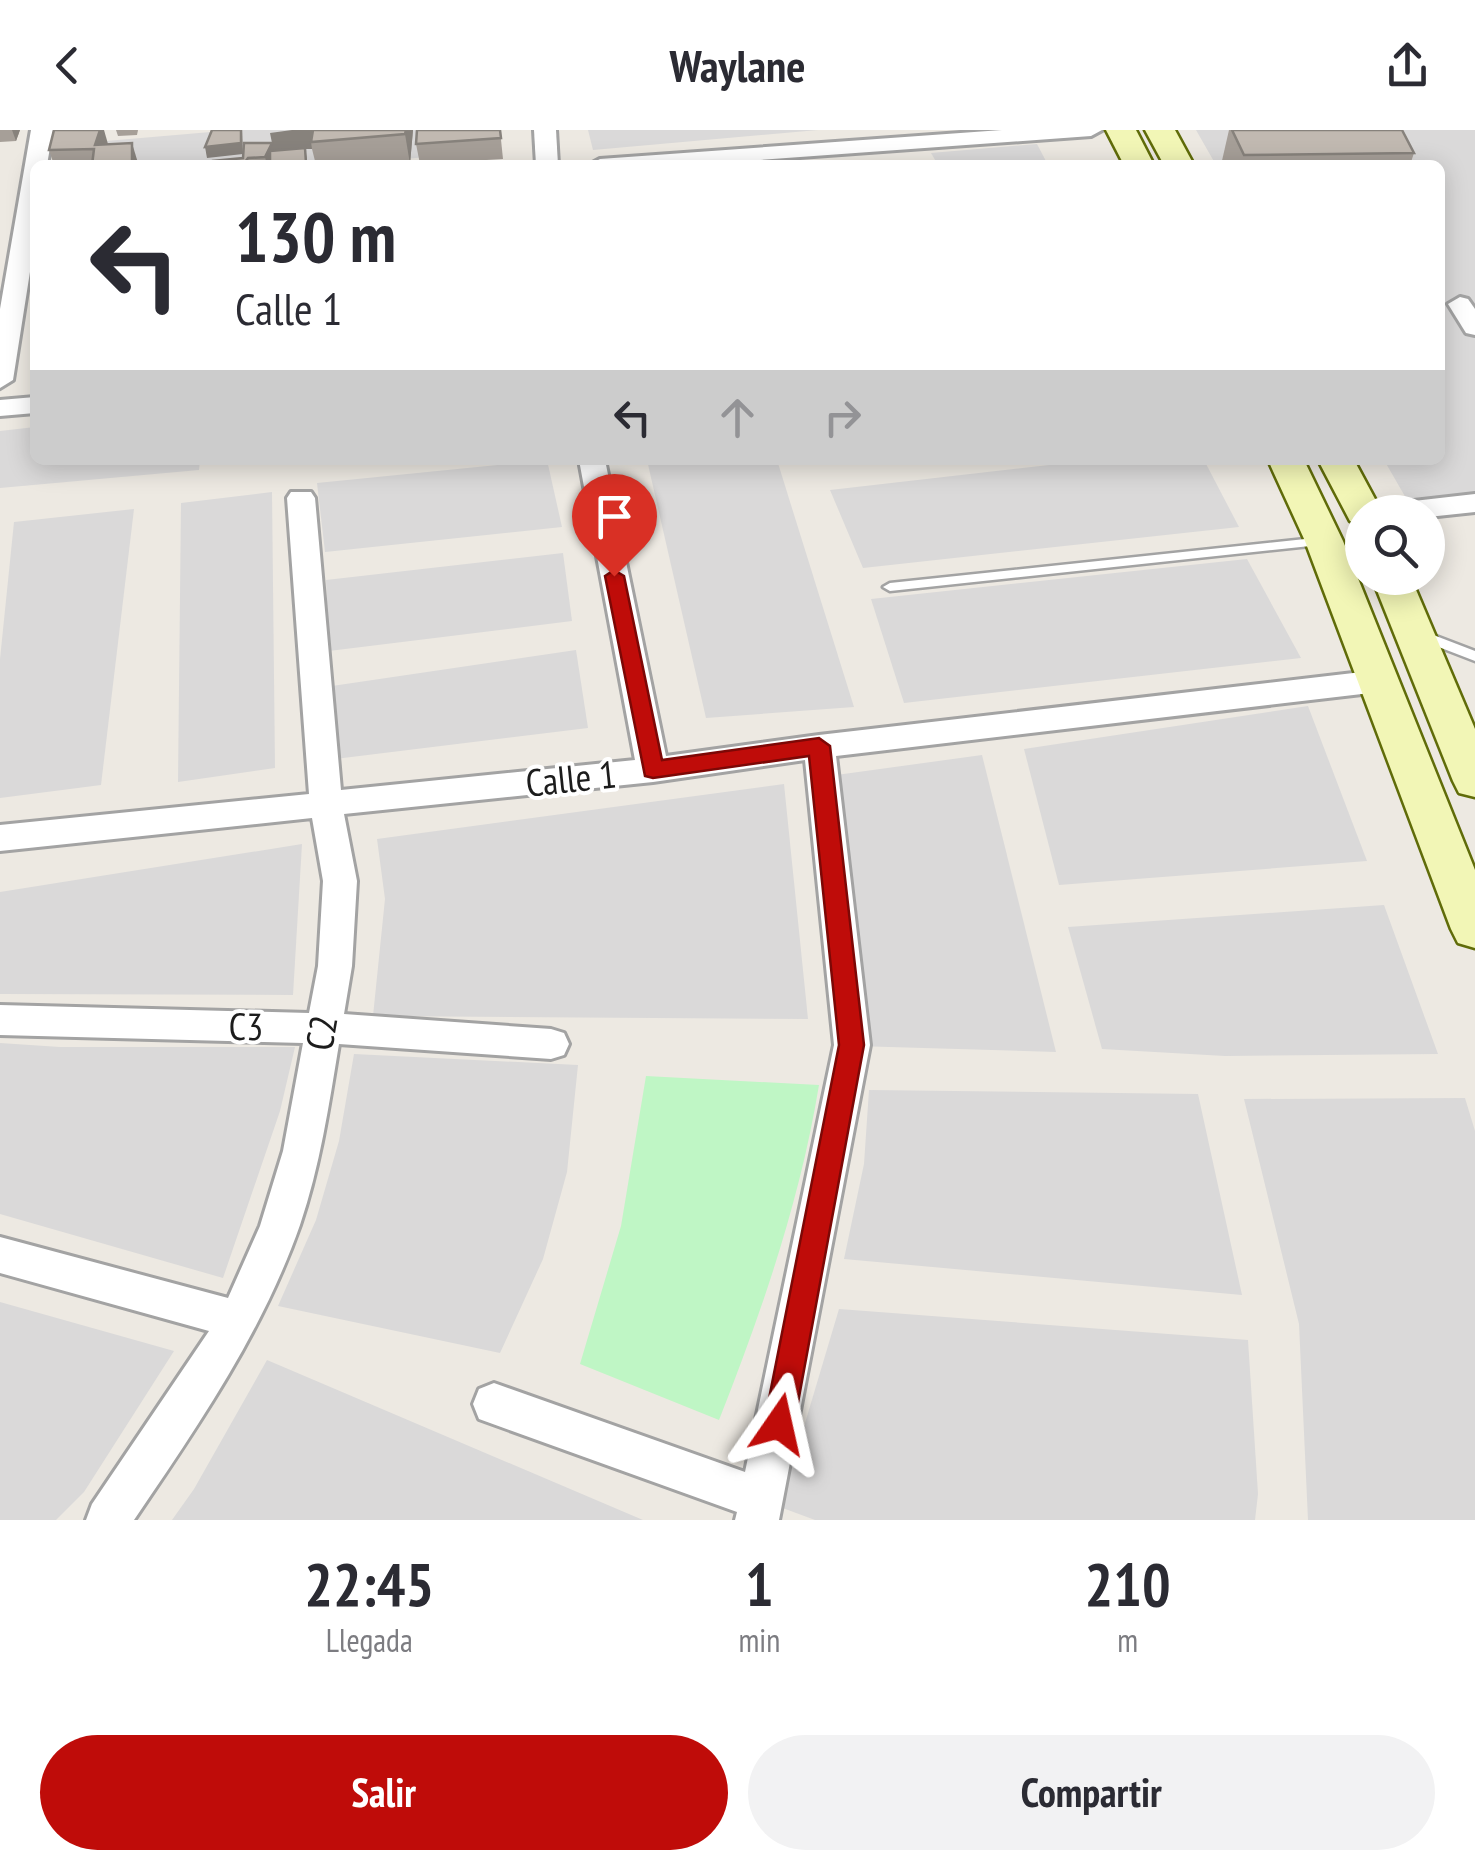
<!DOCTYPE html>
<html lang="es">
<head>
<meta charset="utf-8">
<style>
  :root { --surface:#fff; --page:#f2f2f3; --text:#2b2b33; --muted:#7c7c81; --accent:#bf0c09 }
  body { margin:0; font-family:"PT Sans Narrow",sans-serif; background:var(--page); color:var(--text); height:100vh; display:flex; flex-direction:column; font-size:38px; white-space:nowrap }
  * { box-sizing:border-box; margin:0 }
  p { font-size:32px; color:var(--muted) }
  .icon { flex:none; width:55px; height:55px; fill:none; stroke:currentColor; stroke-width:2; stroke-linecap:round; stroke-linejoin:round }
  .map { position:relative; height:1390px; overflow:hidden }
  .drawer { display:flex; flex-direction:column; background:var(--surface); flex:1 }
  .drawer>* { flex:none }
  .hud { position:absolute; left:30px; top:30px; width:1415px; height:305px; border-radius:15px; box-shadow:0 5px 25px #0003; background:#fff; color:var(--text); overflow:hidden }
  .buttons { position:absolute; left:1345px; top:365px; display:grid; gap:20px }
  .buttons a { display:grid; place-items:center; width:100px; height:100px; border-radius:50%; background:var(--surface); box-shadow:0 5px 25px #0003; font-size:50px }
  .pin { position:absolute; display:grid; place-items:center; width:85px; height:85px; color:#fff; margin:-102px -42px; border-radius:50% 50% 50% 0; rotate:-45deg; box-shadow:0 0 10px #0007 }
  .pin .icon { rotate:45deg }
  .me { position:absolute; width:110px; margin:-55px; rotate:11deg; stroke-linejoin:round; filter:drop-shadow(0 0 8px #0008) }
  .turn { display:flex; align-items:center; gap:35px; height:210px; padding:0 40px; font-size:45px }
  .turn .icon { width:130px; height:130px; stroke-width:2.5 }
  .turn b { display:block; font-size:70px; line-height:85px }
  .lanes { display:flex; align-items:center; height:95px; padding:0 40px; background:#0003; justify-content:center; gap:50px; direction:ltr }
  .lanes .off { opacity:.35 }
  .eta { display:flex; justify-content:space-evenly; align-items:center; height:170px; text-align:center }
  .eta b { font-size:60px; font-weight:600; line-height:70px }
  .button { display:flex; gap:20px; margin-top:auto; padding:20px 40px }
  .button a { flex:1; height:115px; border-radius:60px; background:var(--accent); color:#fff; font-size:40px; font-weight:600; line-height:115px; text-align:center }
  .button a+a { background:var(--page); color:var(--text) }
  header { display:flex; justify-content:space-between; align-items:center; height:130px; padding:0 40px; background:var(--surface); font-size:45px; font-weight:600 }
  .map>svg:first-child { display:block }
  .residential { fill:#dad9d9 }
  .park { fill:#bff6c5 }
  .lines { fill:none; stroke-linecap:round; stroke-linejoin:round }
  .service-casing { stroke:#a3a3a3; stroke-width:5 }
  .minor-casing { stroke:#a3a3a3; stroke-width:6 }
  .secondary-casing { stroke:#606c09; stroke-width:5 }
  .service { fill:#fff; fill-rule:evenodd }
  .minor { fill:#fff; fill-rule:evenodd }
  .secondary { fill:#f2f6b6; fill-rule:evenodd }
  .wall { fill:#a69f98 }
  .shaded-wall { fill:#87827c }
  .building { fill:#c1b9b1; stroke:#87827c; stroke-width:2.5 }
  .route { fill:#bf0c09; stroke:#7c0806; stroke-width:2.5 }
  .labels { text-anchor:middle; stroke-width:8; stroke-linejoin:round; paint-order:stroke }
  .street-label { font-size:38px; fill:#1c1c1c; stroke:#fff }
</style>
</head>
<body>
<header><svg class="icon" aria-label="back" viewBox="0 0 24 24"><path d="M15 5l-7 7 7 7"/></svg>Waylane<svg class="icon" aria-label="share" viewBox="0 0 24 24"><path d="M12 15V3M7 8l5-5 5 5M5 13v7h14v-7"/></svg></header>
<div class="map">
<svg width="1475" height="1390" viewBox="0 0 1475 1390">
  <rect width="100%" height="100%" fill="#ede9e2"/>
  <g class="residential">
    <polygon points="234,0 492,0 495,22 323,35 66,35 71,14"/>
    <polygon points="588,0 818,0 593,20"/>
    <polygon points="1196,0 1475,0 1475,384 1428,390 1428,382 1414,382 1384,330 1440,330 1440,35 1216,35"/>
    <polygon points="1037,14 1048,35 938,35 931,23"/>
    <polygon points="35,297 35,330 200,330 199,340 0,358 0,301"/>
    <polygon points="547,330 562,397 325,422 317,353"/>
    <polygon points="647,330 777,330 854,577 706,588"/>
    <polygon points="1093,330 1204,330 1239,397 863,438 830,360"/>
    <polygon points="272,362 275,638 178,652 181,373"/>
    <polygon points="134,379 101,655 0,668 0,529 14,392"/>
    <polygon points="563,423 572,491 329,521 326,450"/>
    <polygon points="1247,429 1301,528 904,573 871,469"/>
    <polygon points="576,520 588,598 335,629 332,556"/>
    <polygon points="1308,576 1367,731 1059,755 1024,619"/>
    <polygon points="982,625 1056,922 855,916 829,646"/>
    <polygon points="784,654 808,889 373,886 385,769 377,709"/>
    <polygon points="302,714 293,865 0,864 0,762"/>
    <polygon points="1384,775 1438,924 1225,926 1102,919 1068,797"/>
    <polygon points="0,913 60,917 295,917 280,981 223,1148 0,1084"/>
    <polygon points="354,924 578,935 567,1042 543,1129 500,1223 278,1176 316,1090 339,1011"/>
    <polygon points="869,960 1198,964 1242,1165 844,1129 864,1034"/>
    <polygon points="1465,968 1475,1001 1475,1390 1308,1390 1299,1194 1244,969"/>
    <polygon points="0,1172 174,1221 84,1362 56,1390 0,1390"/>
    <polygon points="839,1179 1248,1210 1258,1364 1255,1390 815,1390 780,1377"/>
    <polygon points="267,1230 643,1390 172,1390 194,1359"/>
  </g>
  <path class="park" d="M646,946l173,9c-19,116 -57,226 -100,335l-139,-56 41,-138z"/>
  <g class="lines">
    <defs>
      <g id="service">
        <polygon points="1324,407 1330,411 1329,414 890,461 883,457 890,453"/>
        <polygon points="1423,501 1475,521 1475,531 1418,509 1416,506"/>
      </g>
      <g id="minor">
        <polygon points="31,0 53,0 47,35 35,35 35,110 13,250 0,258 0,179"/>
        <polygon points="534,0 556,0 558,35 536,35"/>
        <polygon points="1002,0 1102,0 1091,6 690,35 589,35 600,29"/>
        <polygon points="1460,167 1468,169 1475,179 1475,205 1466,203 1448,174"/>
        <polygon points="35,267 35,283 0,286 0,270"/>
        <path d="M579,330h26l61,296 153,-21 560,-65 11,3 4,8 -4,8 -11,3 -543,64 34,289 -91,475h-44l2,-8 -258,-93 -6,-15 6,-15 15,-6 251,89 89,-427 -29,-285 -152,22 -309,32 13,67 -5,85 -8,48 207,15 13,4 5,11 -5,11 -13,4 -212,-15c-10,61 -19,122 -39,181 -38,108 -102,201 -166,295h-48l6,-16 117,-173 -209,-58v-36l228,61 32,-72 23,-75 20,-108 -303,-8v-30l309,8 9,-47 5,-85 -11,-63 -312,33v-26l309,-31 -22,-296 4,-6h20l4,6 26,292 294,-30z"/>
        <polygon points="1475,364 1475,382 1428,387 1428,382 1382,382 1386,376 1396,373"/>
      </g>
      <g id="secondary">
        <polygon points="1106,0 1136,0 1154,35 1124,35"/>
        <polygon points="1145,0 1175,0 1194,35 1164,35"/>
        <polygon points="1268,330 1304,330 1343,411 1475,740 1475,818 1458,813 1451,799 1305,411"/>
        <polygon points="1318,330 1354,330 1382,382 1362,382 1362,394 1350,391"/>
        <polygon points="1372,448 1411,448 1475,599 1475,667 1459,663 1453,651"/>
      </g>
    </defs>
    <use href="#service" class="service-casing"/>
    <use href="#minor" class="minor-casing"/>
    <use href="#secondary" class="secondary-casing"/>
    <use href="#service" class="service"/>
    <use href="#minor" class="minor"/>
    <use href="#secondary" class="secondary"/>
  </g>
  <g class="wall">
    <polygon points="0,0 20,0 16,11 0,12"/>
    <polygon points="116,0 138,0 137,5 118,6"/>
    <polygon points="413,0 410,34 316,35 312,19 305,19 307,29 270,32 268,35 213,35 243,28 272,13"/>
    <polygon points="500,0 503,29 420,34 416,14"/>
    <polygon points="1229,0 1402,0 1414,23 1410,35 1221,35"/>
    <polygon points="108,14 138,35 54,35 49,20"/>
  </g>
  <g class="shaded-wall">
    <polygon points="12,0 20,0 16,11"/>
    <polygon points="100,0 104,0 108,14 95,15"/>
    <polygon points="242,0 243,24 207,28 205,17"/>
    <polygon points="292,0 313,0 311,12 312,19 305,19 307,35 284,35 274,23 268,35 267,35 265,27 272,13 270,3"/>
    <polygon points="406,0 413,0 410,34 405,4"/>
    <polygon points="132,13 138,33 138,35 132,35"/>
  </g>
  <g class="building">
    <polygon points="54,0 100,0 95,15 132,13 132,35 92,35 94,19 49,20"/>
    <polygon points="212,0 241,0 241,13 205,17"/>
    <polygon points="313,0 406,0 405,4 311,12"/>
    <polygon points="417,0 500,0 501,8 416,14"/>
    <polygon points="1232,0 1402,0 1414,23 1244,25"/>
    <polygon points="244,13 272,13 265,27 248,28 243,35 213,35 213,31 243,28"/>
    <polygon points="305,18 306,33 270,35 270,21"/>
  </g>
  <polygon class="route" points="614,440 624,446 662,630 819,608 830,616 864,915 794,1294 789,1304 779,1309 768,1304 764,1294 839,915 809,626 653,648 645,646 605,446"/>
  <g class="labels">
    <g class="street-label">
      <text transform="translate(571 649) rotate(-6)" y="13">Calle 1</text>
      <text transform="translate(246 897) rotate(1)" y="13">C3</text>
      <text transform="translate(322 903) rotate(-80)" y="13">C2</text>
    </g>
  </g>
</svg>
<div class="buttons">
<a><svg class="icon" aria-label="search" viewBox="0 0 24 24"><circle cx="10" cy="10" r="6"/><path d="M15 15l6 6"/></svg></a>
</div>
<div class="pin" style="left:614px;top:446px;background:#d93025"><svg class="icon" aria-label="arrive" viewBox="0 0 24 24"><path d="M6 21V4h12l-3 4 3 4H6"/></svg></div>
<svg class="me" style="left:779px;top:1294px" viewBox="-20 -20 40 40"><path d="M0-17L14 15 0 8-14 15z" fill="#bf0c09" stroke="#fff" stroke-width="4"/></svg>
<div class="hud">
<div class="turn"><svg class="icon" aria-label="left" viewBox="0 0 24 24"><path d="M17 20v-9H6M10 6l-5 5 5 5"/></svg><div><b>130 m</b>Calle 1</div></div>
<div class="lanes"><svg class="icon" aria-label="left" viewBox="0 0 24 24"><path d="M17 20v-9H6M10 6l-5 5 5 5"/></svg><svg class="icon off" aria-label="ahead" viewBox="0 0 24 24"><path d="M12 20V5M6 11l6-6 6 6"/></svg><svg class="icon off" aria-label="right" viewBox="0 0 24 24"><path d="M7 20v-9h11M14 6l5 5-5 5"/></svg></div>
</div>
</div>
<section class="drawer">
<div class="eta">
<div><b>22:45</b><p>Llegada</p></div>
<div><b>1</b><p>min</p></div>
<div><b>210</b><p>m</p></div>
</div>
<div class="button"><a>Salir</a><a>Compartir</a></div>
</section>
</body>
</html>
